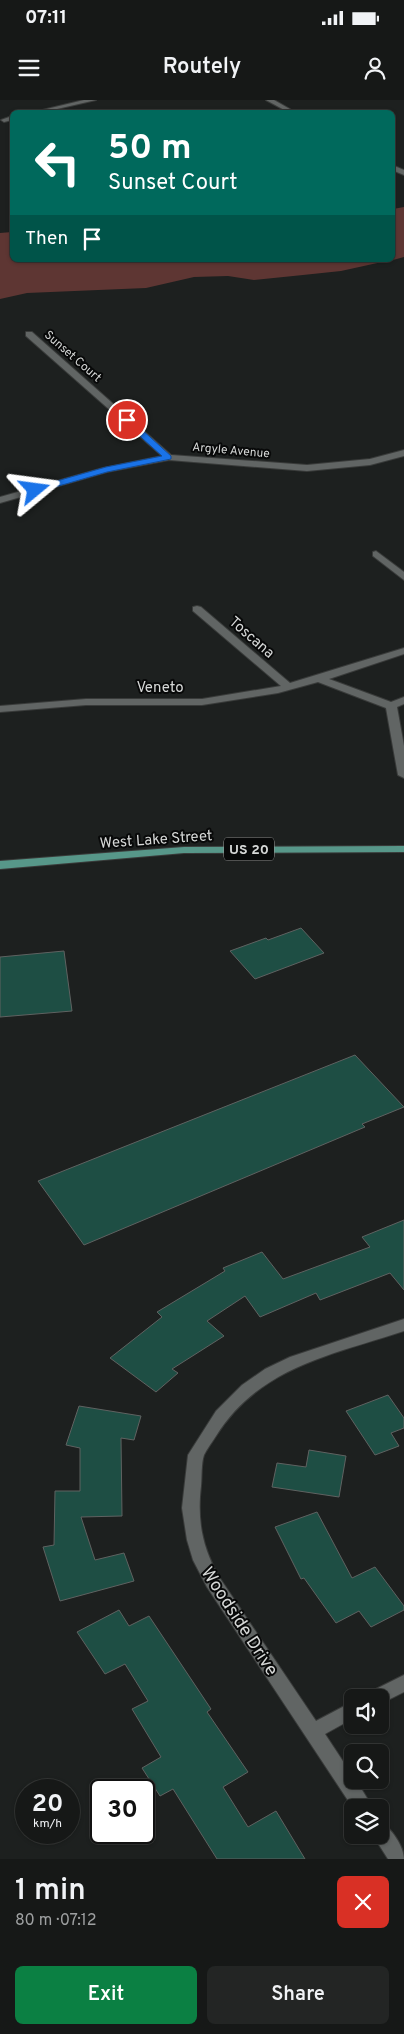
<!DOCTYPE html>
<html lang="en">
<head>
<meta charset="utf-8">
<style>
  :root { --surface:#161817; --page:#232524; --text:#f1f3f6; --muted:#9ea0a1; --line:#353736; --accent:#0b8043 }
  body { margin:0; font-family:Overpass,sans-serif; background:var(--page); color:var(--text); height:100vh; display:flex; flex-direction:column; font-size:19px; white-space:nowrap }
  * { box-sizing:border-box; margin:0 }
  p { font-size:16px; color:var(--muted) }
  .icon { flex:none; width:28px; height:28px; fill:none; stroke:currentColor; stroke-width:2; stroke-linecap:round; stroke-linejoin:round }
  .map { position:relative; height:1759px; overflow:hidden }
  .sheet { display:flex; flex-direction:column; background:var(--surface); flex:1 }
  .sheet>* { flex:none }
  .hud { position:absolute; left:10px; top:10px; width:385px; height:152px; border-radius:8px; box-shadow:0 1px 4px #0004,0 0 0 1px var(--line); background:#00695c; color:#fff; overflow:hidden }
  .tools { position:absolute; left:344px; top:1589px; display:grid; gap:10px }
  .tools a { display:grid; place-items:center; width:45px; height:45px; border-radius:8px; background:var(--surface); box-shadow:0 1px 4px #0004,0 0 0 1px var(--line); font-size:25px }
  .speed { position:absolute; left:15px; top:1679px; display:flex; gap:10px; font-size:25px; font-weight:700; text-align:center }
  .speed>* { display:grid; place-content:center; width:65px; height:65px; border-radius:50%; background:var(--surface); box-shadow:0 1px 4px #0004,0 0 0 1px var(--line); line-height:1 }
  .speed small { font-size:12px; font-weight:400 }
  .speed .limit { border:2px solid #111; border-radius:8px; background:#fff; color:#111 }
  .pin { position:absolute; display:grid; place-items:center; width:42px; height:42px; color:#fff; margin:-21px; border:2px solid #fff; border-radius:50%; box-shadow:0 1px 5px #0007 }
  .me { position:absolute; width:55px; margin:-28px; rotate:74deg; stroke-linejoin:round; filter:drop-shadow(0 0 4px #0008) }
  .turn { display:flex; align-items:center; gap:18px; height:105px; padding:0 15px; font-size:22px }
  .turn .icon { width:65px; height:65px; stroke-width:2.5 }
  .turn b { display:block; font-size:35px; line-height:42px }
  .then { display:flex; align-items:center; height:48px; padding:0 15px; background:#0003; gap:10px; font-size:19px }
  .round { display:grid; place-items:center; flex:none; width:52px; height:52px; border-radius:8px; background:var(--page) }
  .headline { display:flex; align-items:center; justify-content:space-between; height:85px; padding:0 15px }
  h1 { font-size:30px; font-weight:600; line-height:38px }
  .primary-button { display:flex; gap:10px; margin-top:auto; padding:10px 15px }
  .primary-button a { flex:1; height:58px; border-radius:8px; background:var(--accent); color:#fff; font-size:20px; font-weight:600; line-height:58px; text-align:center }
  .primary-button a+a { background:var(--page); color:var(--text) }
  .status { display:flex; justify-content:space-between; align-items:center; height:35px; padding:0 25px; background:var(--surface); direction:ltr }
  .status svg { height:14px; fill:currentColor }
  header { display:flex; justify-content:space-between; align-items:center; height:65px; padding:0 15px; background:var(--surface); font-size:22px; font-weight:600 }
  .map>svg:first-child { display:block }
  .green { fill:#5e3633 }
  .building { fill:#1e4e44; stroke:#5f6261 }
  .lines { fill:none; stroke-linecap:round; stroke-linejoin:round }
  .minor-casing { stroke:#393b3a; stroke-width:2 }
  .primary-casing { stroke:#393b3a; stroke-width:2 }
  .minor { fill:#616564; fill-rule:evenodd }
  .primary { fill:#579789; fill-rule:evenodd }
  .route { fill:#1a73e8; stroke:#114b97 }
  .labels { text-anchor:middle; stroke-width:4; stroke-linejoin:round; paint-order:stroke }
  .far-street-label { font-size:12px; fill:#d6d8d7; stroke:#080909 }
  .shield { fill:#080909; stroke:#989a99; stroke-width:1 }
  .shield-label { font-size:14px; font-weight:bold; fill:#d6d8d7 }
  .street-label { font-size:15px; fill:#d6d8d7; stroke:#080909 }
  .near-street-label { font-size:18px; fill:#d6d8d7; stroke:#080909 }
</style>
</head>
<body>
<div class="status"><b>07:11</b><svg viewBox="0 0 49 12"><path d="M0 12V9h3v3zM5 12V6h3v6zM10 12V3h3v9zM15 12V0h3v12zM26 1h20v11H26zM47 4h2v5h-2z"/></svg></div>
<header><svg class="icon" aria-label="menu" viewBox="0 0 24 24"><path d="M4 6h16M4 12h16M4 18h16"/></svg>Routely<svg class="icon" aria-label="person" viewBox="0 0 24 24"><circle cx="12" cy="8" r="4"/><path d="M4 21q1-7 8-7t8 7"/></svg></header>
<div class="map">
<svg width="404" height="1759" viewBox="0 0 404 1759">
  <rect width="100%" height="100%" fill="#1d201f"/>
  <g class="green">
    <polygon points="404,107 404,157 393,160 393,109"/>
    <polygon points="12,132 12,160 391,160 341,171 303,175 254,180 228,176 194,177 146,188 27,193 0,199 0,133"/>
  </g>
  <g class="building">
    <polygon points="301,828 324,853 255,879 230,851 266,838 268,840"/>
    <polygon points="64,851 72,911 0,917 0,857"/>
    <polygon points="355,955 404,1007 362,1024 365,1027 84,1145 38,1081"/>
    <polygon points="404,1120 404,1190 390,1173 320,1200 316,1193 260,1217 245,1196 207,1221 224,1236 172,1269 178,1273 156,1292 110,1258 162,1217 157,1212 225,1171 223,1168 262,1152 283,1179 370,1147 362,1137"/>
    <polygon points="388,1295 404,1318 404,1328 391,1333 399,1346 375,1355 346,1311"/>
    <polygon points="79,1306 141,1316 134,1340 121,1338 122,1416 81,1417 95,1460 124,1453 134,1481 60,1501 43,1447 54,1445 55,1391 80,1391 80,1348 66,1345"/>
    <polygon points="309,1350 346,1356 339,1397 272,1387 277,1363 306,1367"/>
    <polygon points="317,1412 352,1478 375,1467 404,1506 404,1510 371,1527 359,1511 336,1523 304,1478 301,1479 275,1427"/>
    <polygon points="119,1510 129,1526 149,1516 211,1609 207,1612 248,1672 223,1687 248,1727 276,1711 305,1759 217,1759 173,1689 160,1696 142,1668 161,1657 132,1609 148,1601 125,1564 105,1574 77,1532"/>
  </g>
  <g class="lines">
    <defs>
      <g id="minor">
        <polygon points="84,0 96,0 44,12 34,12"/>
        <polygon points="266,0 274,0 295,12 288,12"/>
        <polygon points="12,16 12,20 4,22 1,20"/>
        <polygon points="392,65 404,70 404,75 392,70"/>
        <polygon points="26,232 32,232 171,355 307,365 370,359 404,350 404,356 370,365 307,371 169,360 107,372 0,403 0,397 103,368 162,356 26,236"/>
        <polygon points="376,451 404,472 404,480 373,456 373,452"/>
        <polygon points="197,506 201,507 290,583 404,548 404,554 329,579 391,602 404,597 404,604 397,607 404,646 404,678 398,675 386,608 318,582 278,593 202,605 86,605 0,612 0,606 86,599 202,599 281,586 193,511 193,507"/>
        <path d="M404,1219v12c-72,24 -145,36 -188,105 -4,6 -9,13 -12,19 -3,9 -2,21 -3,31 -4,34 1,61 18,91l97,144 36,-19v17l-27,15 27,41v5h4l17,28h-20l-146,-221 -14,-27 -6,-20 -5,-32 6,-53 28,-44 26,-26 23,-16 25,-12z"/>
        <polygon points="404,1575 404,1592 380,1604 380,1598 368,1598 370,1592"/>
        <path d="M380,1722c11,5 24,25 24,37h-16l-14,-22 -1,-2h7z"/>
      </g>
      <polygon id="primary" points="404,746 404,752 184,753 0,769 0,761 184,747"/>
    </defs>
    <use href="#minor" class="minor-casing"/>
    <use href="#primary" class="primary-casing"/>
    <use href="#minor" class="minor"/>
    <use href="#primary" class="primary"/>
  </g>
  <polygon class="route" points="124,318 129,318 171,356 171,359 107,372 38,392 32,392 32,388 106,367 162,356 124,322"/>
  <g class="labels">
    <g class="far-street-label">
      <text transform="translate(73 256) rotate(41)" y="4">Sunset Court</text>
      <text transform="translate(231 350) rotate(5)" y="4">Argyle Avenue</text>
    </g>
    <rect class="shield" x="224" y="737.5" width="50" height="23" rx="4"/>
    <g class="shield-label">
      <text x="249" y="754">US 20</text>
    </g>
    <g class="street-label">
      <text transform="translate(252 537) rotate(41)" y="5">Toscana</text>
      <text x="160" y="592">Veneto</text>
      <text transform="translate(156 739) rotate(-4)" y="5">West Lake Street</text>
    </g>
    <g class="near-street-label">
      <text transform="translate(240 1521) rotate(57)" y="6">Woodside Drive</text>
    </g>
  </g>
</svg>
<div class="tools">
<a><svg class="icon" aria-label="sound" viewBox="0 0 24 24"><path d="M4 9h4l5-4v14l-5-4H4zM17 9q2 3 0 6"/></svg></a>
<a><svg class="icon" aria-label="search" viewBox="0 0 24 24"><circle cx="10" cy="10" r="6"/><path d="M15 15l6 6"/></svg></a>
<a><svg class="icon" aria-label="layers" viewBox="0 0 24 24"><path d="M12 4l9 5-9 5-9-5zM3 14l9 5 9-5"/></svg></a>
</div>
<div class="speed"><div>20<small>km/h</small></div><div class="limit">30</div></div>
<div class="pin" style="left:127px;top:320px;background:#d93025"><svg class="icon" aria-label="arrive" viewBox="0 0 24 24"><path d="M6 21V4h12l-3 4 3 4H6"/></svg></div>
<svg class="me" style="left:35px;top:390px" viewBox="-20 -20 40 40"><path d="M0-17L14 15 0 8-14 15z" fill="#1a73e8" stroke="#fff" stroke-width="4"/></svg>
<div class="hud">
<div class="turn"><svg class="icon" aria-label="left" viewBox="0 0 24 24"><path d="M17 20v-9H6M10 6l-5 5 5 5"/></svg><div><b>50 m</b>Sunset Court</div></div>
<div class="then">Then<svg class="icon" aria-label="arrive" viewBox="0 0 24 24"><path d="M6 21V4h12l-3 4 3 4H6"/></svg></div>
</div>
</div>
<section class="sheet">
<div class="headline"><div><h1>1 min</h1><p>80 m · 07:12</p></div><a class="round" style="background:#d93025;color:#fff"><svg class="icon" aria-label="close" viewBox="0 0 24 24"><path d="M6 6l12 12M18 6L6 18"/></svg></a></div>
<div class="primary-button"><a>Exit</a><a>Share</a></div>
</section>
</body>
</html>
